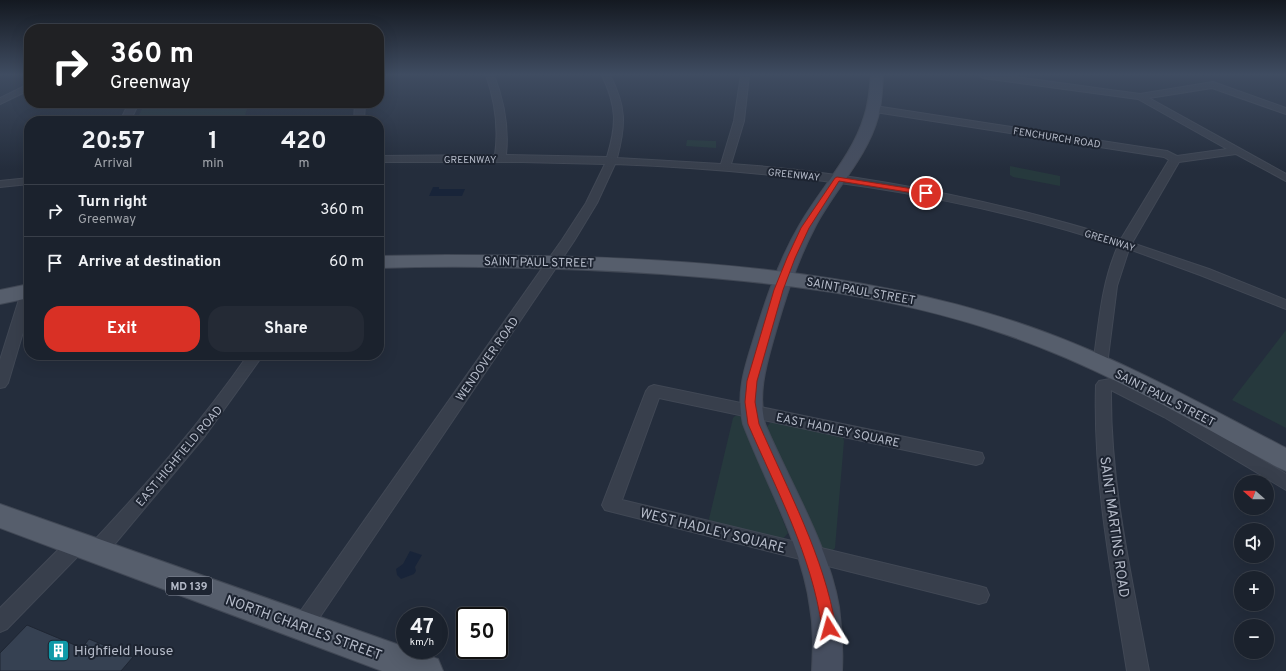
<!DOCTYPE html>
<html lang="en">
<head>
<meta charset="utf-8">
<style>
  :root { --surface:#1b222d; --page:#242a35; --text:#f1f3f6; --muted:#a0a4aa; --line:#393f49; --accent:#d93025 }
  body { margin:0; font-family:Overpass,sans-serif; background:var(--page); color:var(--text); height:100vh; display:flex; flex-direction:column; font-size:15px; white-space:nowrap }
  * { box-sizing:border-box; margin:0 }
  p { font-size:13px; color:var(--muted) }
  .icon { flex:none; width:22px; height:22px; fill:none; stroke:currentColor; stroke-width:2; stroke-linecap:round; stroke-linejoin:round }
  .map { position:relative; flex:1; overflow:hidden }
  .panel { position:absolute; left:24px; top:116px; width:360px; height:244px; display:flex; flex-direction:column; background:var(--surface); border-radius:16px; box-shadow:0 4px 16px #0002,0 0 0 1px var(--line) }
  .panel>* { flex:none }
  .top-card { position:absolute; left:24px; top:24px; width:360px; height:84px; border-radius:16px; box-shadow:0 4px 16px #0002,0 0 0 1px var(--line); background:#202124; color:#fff; overflow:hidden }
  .needle { width:26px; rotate:291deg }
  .controls { position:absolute; left:1234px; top:475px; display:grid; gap:8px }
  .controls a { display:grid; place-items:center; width:40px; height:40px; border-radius:50%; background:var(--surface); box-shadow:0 4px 16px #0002,0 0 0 1px var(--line); font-size:20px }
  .speed { position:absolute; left:396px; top:607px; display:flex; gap:8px; font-size:20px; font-weight:700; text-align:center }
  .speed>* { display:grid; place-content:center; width:52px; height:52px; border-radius:50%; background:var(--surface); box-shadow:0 4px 16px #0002,0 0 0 1px var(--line); line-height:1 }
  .speed small { font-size:10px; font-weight:400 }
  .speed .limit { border:2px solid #111; border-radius:6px; background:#fff; color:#111 }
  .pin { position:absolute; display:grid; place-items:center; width:34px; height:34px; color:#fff; margin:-17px; border:2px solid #fff; border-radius:50%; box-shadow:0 1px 4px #0007 }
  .me { position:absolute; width:44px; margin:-22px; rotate:352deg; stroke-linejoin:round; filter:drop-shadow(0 0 3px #0008) }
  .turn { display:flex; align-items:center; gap:14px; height:84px; padding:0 20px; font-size:18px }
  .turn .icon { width:52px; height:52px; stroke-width:2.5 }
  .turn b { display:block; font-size:28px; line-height:34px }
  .eta { display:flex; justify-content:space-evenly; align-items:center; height:68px; text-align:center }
  .eta b { font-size:24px; font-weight:700; line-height:28px }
  .cta { display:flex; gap:8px; margin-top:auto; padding:8px 20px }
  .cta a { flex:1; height:46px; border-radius:16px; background:var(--accent); color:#fff; font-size:16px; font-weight:700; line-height:46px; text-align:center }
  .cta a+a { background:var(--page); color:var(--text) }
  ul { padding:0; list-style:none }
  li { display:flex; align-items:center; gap:12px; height:52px; padding:0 20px; border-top:1px solid var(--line) }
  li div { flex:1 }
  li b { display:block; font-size:15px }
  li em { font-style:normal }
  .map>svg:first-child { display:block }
  .green { fill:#26393d }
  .water { fill:#182439 }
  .building { fill:#364152; stroke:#1f2633 }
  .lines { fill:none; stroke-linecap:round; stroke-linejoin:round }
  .street-casing { stroke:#414855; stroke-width:2 }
  .secondary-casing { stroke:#414855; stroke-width:2 }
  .primary-casing { stroke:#414855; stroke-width:2 }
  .street { fill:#383f4c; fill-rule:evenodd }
  .secondary { fill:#464e5f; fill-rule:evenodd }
  .primary { fill:#565e6c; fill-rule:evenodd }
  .route { fill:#d93025; stroke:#8d1f18 }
  .labels { text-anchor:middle; stroke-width:4; stroke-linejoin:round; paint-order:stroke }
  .far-street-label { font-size:10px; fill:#b4bac8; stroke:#1d2431 }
  .shield { fill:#1d2431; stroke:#878d9b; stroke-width:1 }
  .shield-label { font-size:11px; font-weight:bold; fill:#b4bac8 }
  .street-label { font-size:12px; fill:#b4bac8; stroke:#1d2431 }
  .near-street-label { font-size:14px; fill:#b4bac8; stroke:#1d2431 }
  .near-poi-label { font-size:14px; fill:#b4bac8; stroke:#1d2431; text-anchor:start }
</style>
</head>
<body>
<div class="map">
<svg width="1286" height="671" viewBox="0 0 1286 671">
  <rect width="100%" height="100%" fill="#242d3c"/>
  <g class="green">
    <polygon points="145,103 249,103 243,121 136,121"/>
    <polygon points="687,140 716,141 716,148 686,146"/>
    <polygon points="1010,166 1060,176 1060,186 1013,177 1010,175"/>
    <polygon points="1286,330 1286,428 1232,400"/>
    <polygon points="740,415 788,533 782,540 710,522 709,519 733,418 735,416"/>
    <polygon points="770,423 777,423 843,437 844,441 835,548 832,551 826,551 820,546 767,432 767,427"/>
  </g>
  <g class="water">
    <polygon points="433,187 439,187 439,189 465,189 462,196 429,196"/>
    <polygon points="410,551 422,555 415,567 416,571 414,574 401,579 397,575 396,569 403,564"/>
  </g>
  <polygon class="building" points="27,625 82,648 89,639 133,657 121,671 0,671 0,653"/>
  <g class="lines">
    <defs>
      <g id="street">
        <path d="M486,75h8c10,26 15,52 12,80l101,2c10,-33 10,-50 -5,-82h8c16,32 16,49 7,83l104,6 13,-43 7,-46h8l-5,46 -13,43c133,9 263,36 390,75l48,-79 -5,-3 -289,-45 -5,-3 5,-3 292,45 10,5 50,-7 -89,-50 -155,-21 -4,-3h23l138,19 73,-12 73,26v6l-74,-26 -63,10 137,76v7l-50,-27 -57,8 -47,81 77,26 77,31v9l-86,-34 -71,-26 -12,37 -10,79 -2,4 -5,1 -5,-1 -2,-4c6,-41 8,-81 25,-119 -163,-54 -332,-75 -503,-82l-18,39 -23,38 -265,392 -7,3 -7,-3 -3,-7 3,-7 267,-379 24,-37 19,-39 -83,-2h-143v-6l116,-1c4,-27 0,-54 -9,-80z"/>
        <polygon points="29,84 29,90 0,104 0,98"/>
        <polygon points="129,103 139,103 130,121 120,121"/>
        <polygon points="355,103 365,103 364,121 354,121"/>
        <polygon points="29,178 29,184 0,187 0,181"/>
        <polygon points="29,286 29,312 8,383 5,387 0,388 0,360 22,290 24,287"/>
        <path d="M248,355h15l-58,81 -102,122 -7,2 -7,-2 -2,-6 2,-6c57,-61 112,-123 159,-191z"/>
        <path d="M1110,379l11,3 55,27 110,65v16l-122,-73 -53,-27c-1,95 21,188 38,281h-22c-15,-95 -34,-189 -31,-286l3,-4z"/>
        <polygon points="654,385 982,453 984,458 982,463 976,465 659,398 622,500 979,586 986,588 989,595 986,602 979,604 605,510 602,505 646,391 649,387"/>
        <polygon points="76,537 83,539 85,545 83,551 7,629 0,632 0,608 69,539"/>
      </g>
      <path id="secondary" d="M871,75h12c-1,14 -1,28 -5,42 -11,41 -44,73 -63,110 -19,36 -31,75 -42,114 -8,28 -15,54 -8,83 24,57 64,122 74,183 3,22 4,42 3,64h-30c1,-22 2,-42 -2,-64 -8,-62 -45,-125 -67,-183 -7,-29 1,-55 10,-83 12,-39 25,-79 46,-115 20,-36 53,-69 65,-109 5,-14 6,-28 7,-42z"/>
      <g id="primary">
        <path d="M446,255c188,0 391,8 570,67 94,31 182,80 270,126v23l-9,-4c-90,-49 -181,-103 -279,-135 -109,-37 -223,-50 -337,-58 -94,-6 -188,-9 -282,-6v-12z"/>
        <polygon points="29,284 29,298 0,304 0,290"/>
        <path d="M0,504l405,143v3c12,0 22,5 33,9l5,12h-61l-382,-143z"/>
      </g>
    </defs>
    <use href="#street" class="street-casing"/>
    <use href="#secondary" class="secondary-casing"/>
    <use href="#primary" class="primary-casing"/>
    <use href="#street" class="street"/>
    <use href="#secondary" class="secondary"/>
    <use href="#primary" class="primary"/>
  </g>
  <linearGradient id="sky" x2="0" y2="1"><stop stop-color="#141921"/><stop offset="0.44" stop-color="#3f4c61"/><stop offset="1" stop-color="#3f4c61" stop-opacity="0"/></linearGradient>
  <rect width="1286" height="169" fill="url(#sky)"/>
  <path class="route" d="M837,177l89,14 3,2 -3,2 -87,-14 -30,47 -14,30 -12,32 -26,91 -2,21 4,22c29,67 65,132 77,204l-2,5 -5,1 -5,-1 -2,-5c-10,-72 -45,-137 -74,-204l-3,-22 2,-21 27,-91 13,-32 14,-30 34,-50z"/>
  <defs>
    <symbol id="building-square" viewBox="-11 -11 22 22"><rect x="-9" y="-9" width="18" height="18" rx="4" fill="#0f9aa8" stroke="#1d2431"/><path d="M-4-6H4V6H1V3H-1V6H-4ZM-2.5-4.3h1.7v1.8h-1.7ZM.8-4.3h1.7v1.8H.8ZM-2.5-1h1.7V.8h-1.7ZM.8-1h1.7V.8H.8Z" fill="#fff"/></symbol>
  </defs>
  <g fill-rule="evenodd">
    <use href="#building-square" x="46" y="638" width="25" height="25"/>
  </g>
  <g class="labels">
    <g class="far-street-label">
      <text transform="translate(1057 137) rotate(9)" y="4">FENCHURCH ROAD</text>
      <text x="470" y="163">GREENWAY</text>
      <text transform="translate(794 174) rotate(6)" y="4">GREENWAY</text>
      <text transform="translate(1110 240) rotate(17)" y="4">GREENWAY</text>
    </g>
    <rect class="shield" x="166" y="577" width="46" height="18" rx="3"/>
    <g class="shield-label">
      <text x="189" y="590">MD 139</text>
    </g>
    <g class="street-label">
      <text transform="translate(539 262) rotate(1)" y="4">SAINT PAUL STREET</text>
      <text transform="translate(861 291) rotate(10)" y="4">SAINT PAUL STREET</text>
      <text transform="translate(487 359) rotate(-55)" y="4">WENDOVER ROAD</text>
      <text transform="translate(1165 398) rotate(27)" y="4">SAINT PAUL STREET</text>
      <text transform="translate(838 430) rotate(12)" y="4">EAST HADLEY SQUARE</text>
      <text transform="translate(179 456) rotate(-50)" y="4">EAST HIGHFIELD ROAD</text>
    </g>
    <g class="near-street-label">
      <text transform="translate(1115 527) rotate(82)" y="5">SAINT MARTINS ROAD</text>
      <text transform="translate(713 530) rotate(14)" y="5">WEST HADLEY SQUARE</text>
      <text transform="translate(304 627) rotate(20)" y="5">NORTH CHARLES STREET</text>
    </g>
    <g class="near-poi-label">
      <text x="74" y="655">Highfield House</text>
    </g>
  </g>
</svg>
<div class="controls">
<a><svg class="needle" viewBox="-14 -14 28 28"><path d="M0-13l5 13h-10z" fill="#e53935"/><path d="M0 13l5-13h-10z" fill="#a0a4aa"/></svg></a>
<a><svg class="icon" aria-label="sound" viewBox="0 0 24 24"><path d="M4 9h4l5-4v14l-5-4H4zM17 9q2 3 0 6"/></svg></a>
<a>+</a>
<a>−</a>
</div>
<div class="speed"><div>47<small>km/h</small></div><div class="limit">50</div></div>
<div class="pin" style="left:926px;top:193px;background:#d93025"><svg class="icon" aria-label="arrive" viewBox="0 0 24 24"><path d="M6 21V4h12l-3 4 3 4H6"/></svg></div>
<svg class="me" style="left:829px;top:628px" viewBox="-20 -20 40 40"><path d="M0-17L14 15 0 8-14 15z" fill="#d93025" stroke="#fff" stroke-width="4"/></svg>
<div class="top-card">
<div class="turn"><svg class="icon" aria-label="right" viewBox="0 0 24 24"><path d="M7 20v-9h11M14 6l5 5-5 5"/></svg><div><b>360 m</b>Greenway</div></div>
</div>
<section class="panel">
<div class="eta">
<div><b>20:57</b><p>Arrival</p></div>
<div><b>1</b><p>min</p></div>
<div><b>420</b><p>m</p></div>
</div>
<ul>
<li><svg class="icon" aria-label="right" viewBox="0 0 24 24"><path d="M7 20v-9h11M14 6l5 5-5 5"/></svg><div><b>Turn right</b><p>Greenway</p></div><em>360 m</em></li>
<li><svg class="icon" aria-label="arrive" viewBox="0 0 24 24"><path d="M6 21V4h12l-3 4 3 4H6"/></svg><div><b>Arrive at destination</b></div><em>60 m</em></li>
</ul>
<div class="cta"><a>Exit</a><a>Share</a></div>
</section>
</div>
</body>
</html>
